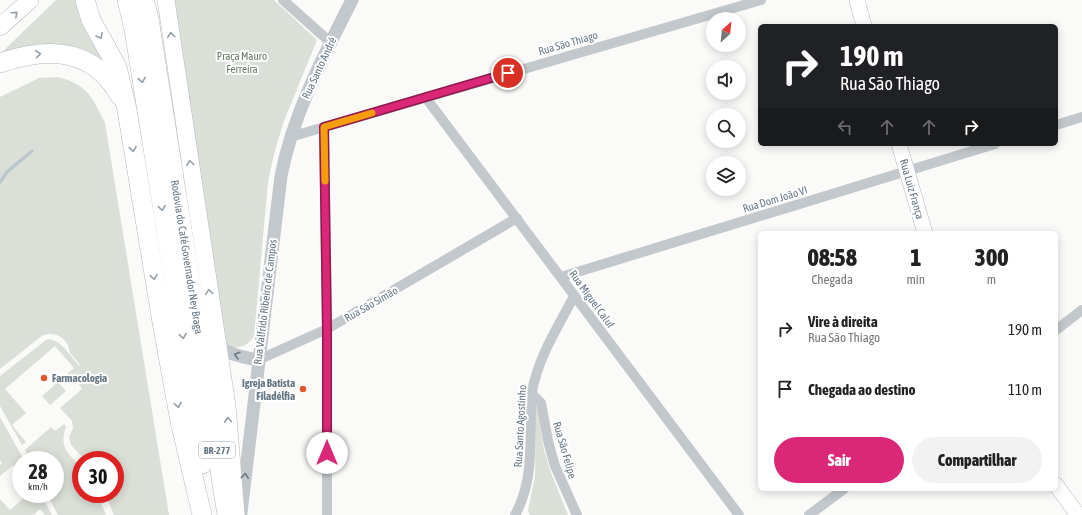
<!DOCTYPE html>
<html lang="pt">
<head>
<meta charset="utf-8">
<style>
  :root { --surface:#fff; --page:#f2f2f2; --text:#222; --muted:#767676; --accent:#db2777 }
  body { margin:0; font-family:"Asap Condensed",sans-serif; background:var(--page); color:var(--text); height:100vh; display:flex; flex-direction:column; font-size:15px; white-space:nowrap }
  * { box-sizing:border-box; margin:0 }
  p { font-size:13px; color:var(--muted) }
  .icon { flex:none; width:22px; height:22px; fill:none; stroke:currentColor; stroke-width:2; stroke-linecap:round; stroke-linejoin:round }
  .map { position:relative; flex:1; overflow:hidden }
  .side { position:absolute; left:758px; top:231px; width:300px; height:260px; display:flex; flex-direction:column; background:var(--surface); border-radius:6px; box-shadow:0 2px 10px #0003 }
  .side>* { flex:none }
  .guide { position:absolute; left:758px; top:24px; width:300px; height:122px; border-radius:6px; box-shadow:0 2px 10px #0003; background:#202124; color:#fff; overflow:hidden }
  .needle { width:26px; rotate:27deg }
  .buttons { position:absolute; left:706px; top:12px; display:grid; gap:8px }
  .buttons a { display:grid; place-items:center; width:40px; height:40px; border-radius:50%; background:var(--surface); box-shadow:0 2px 10px #0003; font-size:20px }
  .speed { position:absolute; left:12px; top:451px; display:flex; gap:8px; font-size:20px; font-weight:700; text-align:center }
  .speed>* { display:grid; place-content:center; width:52px; height:52px; border-radius:50%; background:var(--surface); box-shadow:0 2px 10px #0003; line-height:1 }
  .speed small { font-size:10px; font-weight:400 }
  .speed .limit { border:6px solid #d22; background:#fff; color:#111 }
  .pin { position:absolute; display:grid; place-items:center; width:34px; height:34px; color:#fff; margin:-17px; border:2px solid #fff; border-radius:50%; box-shadow:0 1px 4px #0007 }
  .me { position:absolute; width:44px; margin:-22px; rotate:0deg; stroke-linejoin:round; filter:drop-shadow(0 0 3px #0008) }
  .turn { display:flex; align-items:center; gap:14px; height:84px; padding:0 16px; font-size:18px }
  .turn .icon { width:52px; height:52px; stroke-width:2.5 }
  .turn b { display:block; font-size:28px; line-height:34px }
  .lanes { display:flex; align-items:center; height:38px; padding:0 16px; background:#0003; justify-content:center; gap:20px; direction:ltr }
  .lanes .off { opacity:.35 }
  .eta { display:flex; justify-content:space-evenly; align-items:center; height:68px; text-align:center }
  .eta b { font-size:24px; font-weight:800; line-height:28px }
  .action { display:flex; gap:8px; margin-top:auto; padding:8px 16px }
  .action a { flex:1; height:46px; border-radius:24px; background:var(--accent); color:#fff; font-size:16px; font-weight:800; line-height:46px; text-align:center }
  .action a+a { background:var(--page); color:var(--text) }
  ul { padding:0; list-style:none }
  li { display:flex; align-items:center; gap:12px; height:60px; padding:0 16px }
  li div { flex:1 }
  li b { display:block; font-size:15px }
  li em { font-style:normal }
  .map>svg:first-child { display:block }
  .green { fill:#dadfd7 }
  .lines { fill:none; stroke-linecap:round; stroke-linejoin:round }
  .stream { stroke:#bbc7cb; stroke-width:3.5 }
  .secondary-casing { stroke:#b3babf; stroke-width:16 }
  .trunk-casing { stroke:#b4b9bd; stroke-width:18 }
  .motorway-casing { stroke:#b4b9bd; stroke-width:20 }
  .minor { stroke:#c3c8cc; stroke-width:10 }
  .tertiary { stroke:#c3c8cc; stroke-width:13 }
  .secondary { stroke:#fff; stroke-width:15 }
  .trunk { stroke:#fff; stroke-width:17 }
  .motorway { stroke:#fff; stroke-width:19 }
  .oneway { stroke:#939fa8 }
  .oneway2 { stroke:#6a7a87 }
  .route-casing { stroke:#8e194d; stroke-width:10 }
  .route { stroke:#db2777; stroke-width:7 }
  .slow { stroke:#f59e0b; stroke-width:7 }
  .poi-dot { fill:#e4572e; stroke:#fff; stroke-width:1.5 }
  .labels { text-anchor:middle; stroke-width:4; stroke-linejoin:round; paint-order:stroke }
  .shield { fill:#fff; stroke:#939fa8; stroke-width:1 }
  .shield-label { font-size:10px; font-weight:bold; fill:#657683 }
  .street-label { font-size:11px; fill:#657683; stroke:#fff }
  .park-label { font-size:11px; fill:#687a64; stroke:#fff }
  .poi-label { font-size:11px; font-weight:bold; fill:#657683; stroke:#fff; text-anchor:start }
</style>
</head>
<body>
<div class="map">
<svg width="1082" height="515" viewBox="0 0 1082 515">
  <rect width="100%" height="100%" fill="#fafaf8"/>
  <g class="green">
    <polygon points="56,0 75,0 83,22 112,70 0,54"/>
    <path d="M172,0h102l43,40 -33,81 -9,29 -7,32 -14,154c-5,9 -12,11 -21,12l-7,-5z"/>
    <path d="M58,77c29,7 35,21 47,46l64,392h-55l-9,-21h10v-34h-30l-14,-15 -2,-8 4,-9 -1,-7 -12,-13 22,-19 -3,-5v-4l-4,3 -8,-9 7,-6 -19,-22 -50,43 21,24 -14,12 14,17 -4,3 -22,-39v-30l46,-36c14,-4 26,20 35,27 -3,-6 -6,-8 -10,-13 -2,-2 -2,-6 -3,-9 -6,-10 -14,-13 -25,-10l-43,34v-272l39,-19z"/>
    <polygon points="58,382 66,391 50,405 42,396"/>
    <polygon points="536,404 544,450 551,473 568,515 530,515 528,511 535,476"/>
    <polygon points="0,417 24,460 21,460 21,474 13,465 0,476 0,465 2,463 0,460"/>
    <path d="M64,424l2,2c-7,22 1,26 15,41v27h16l9,21h-48l-11,-21h8v-34h-25l-5,-10 26,-23 4,4z"/>
    <polygon points="28,494 41,494 52,515 45,515 40,509 33,515 0,515 0,499 10,510"/>
  </g>
  <g class="lines">
    <polyline class="stream" points="0,182 7,172 32,151"/>
    <defs>
      <g id="secondary">
        <polyline points="857,0 864,26"/>
        <polyline points="899,144 925,233"/>
        <polyline points="1056,485 1078,515"/>
      </g>
      <g id="trunk">
        <polyline points="166,0 227,406 236,515"/>
        <polyline points="0,27 30,0"/>
      </g>
      <g id="motorway">
        <polyline points="85,0 91,20 117,67 127,110 162,322 180,421 202,515"/>
        <polyline points="127,0 134,29 191,387 202,464"/>
        <polyline points="144,0 149,19 227,515"/>
        <path d="M0,63c47,-16 93,-16 120,33"/>
      </g>
    </defs>
    <use href="#secondary" class="secondary-casing"/>
    <use href="#trunk" class="trunk-casing"/>
    <use href="#motorway" class="motorway-casing"/>
    <g class="minor">
      <polyline points="283,0 330,42"/>
      <polyline points="426,98 739,515"/>
      <polyline points="1056,125 1082,117"/>
      <polyline points="324,127 327,329 327,515"/>
      <polyline points="290,137 761,0"/>
      <polyline points="561,277 995,144"/>
      <polyline points="1056,330 1082,310"/>
      <polyline points="258,360 327,329 517,218"/>
      <polyline points="532,394 541,403 548,441 555,466 577,515"/>
      <path d="M515,515c17,-31 15,-62 16,-96 0,-9 0,-18 1,-27 6,-35 26,-65 42,-96"/>
      <polyline points="809,515 844,489"/>
    </g>
    <g class="tertiary">
      <path d="M218,346c12,9 25,11 40,14"/>
      <path d="M241,513l40,-337c12,-62 42,-119 71,-176"/>
    </g>
    <use href="#secondary" class="secondary"/>
    <use href="#trunk" class="trunk"/>
    <use href="#motorway" class="motorway"/>
  </g>
  <defs><path id="oneway-chevron" d="M-2-3.5L2.5 0L-2 3.5" fill="none" stroke-width="1.6" stroke-linecap="round" stroke-linejoin="round"/></defs>
  <g class="oneway">
    <use href="#oneway-chevron" transform="translate(15 14) rotate(-42)"/>
    <use href="#oneway-chevron" transform="translate(171 35) rotate(-98)"/>
    <use href="#oneway-chevron" transform="translate(100 36) rotate(61)"/>
    <use href="#oneway-chevron" transform="translate(38 54) rotate(-8)"/>
    <use href="#oneway-chevron" transform="translate(142 80) rotate(81)"/>
    <use href="#oneway-chevron" transform="translate(133 149) rotate(81)"/>
    <use href="#oneway-chevron" transform="translate(190 163) rotate(-98)"/>
    <use href="#oneway-chevron" transform="translate(162 208) rotate(81)"/>
    <use href="#oneway-chevron" transform="translate(154 277) rotate(81)"/>
    <use href="#oneway-chevron" transform="translate(209 292) rotate(-98)"/>
    <use href="#oneway-chevron" transform="translate(183 336) rotate(81)"/>
    <use href="#oneway-chevron" transform="translate(178 405) rotate(79)"/>
    <use href="#oneway-chevron" transform="translate(228 420) rotate(-94)"/>
  </g>
  <g class="oneway2">
    <use href="#oneway-chevron" transform="translate(237 355) rotate(-164)"/>
    <use href="#oneway-chevron" transform="translate(245 476) rotate(-84)"/>
  </g>
  <g class="lines">
    <defs>
      <polyline id="route" points="327,453 327,329 324,127 508,73"/>
    </defs>
    <use href="#route" class="route-casing"/>
    <use href="#route" class="route"/>
    <polyline class="slow" points="325,181 324,127 372,113"/>
  </g>
  <g class="poi-dot">
    <circle cx="44" cy="378" r="4"/>
    <circle cx="303" cy="389" r="4"/>
  </g>
  <g class="labels">
    <rect class="shield" x="199" y="442" width="36" height="16" rx="3"/>
    <g class="shield-label">
      <text x="217" y="454">BR-277</text>
    </g>
    <g class="street-label">
      <text transform="translate(568 43) rotate(-16)" y="4">Rua São Thiago</text>
      <text transform="translate(319 68) rotate(-65)" y="4">Rua Santo André</text>
      <text transform="translate(912 189) rotate(74)" y="4">Rua Luiz França</text>
      <text transform="translate(775 199) rotate(-17)" y="4">Rua Dom João VI</text>
      <text transform="translate(187 257) rotate(81)" y="4">Rodovia do Café Governador Ney Braga</text>
      <text transform="translate(592 299) rotate(54)" y="4">Rua Miguel Caluf</text>
      <text transform="translate(265 302) rotate(-83)" y="4">Rua Valfrido Ribeiro de Campos</text>
      <text transform="translate(371 304) rotate(-30)" y="4">Rua São Simão</text>
      <text transform="translate(520 426) rotate(-87)" y="4">Rua Santo Agostinho</text>
      <text transform="translate(565 450) rotate(74)" y="4">Rua São Felipe</text>
    </g>
    <g class="park-label">
      <text x="242" y="60">Praça Mauro<tspan x="242" dy="13">Ferreira</tspan></text>
    </g>
    <g class="poi-label">
      <text x="52" y="382">Farmacologia</text>
      <text x="295" y="387" text-anchor="end">Igreja Batista<tspan x="295" dy="13">Filadélfia</tspan></text>
    </g>
  </g>
</svg>
<div class="buttons">
<a><svg class="needle" viewBox="-14 -14 28 28"><path d="M0-13l5 13h-10z" fill="#e53935"/><path d="M0 13l5-13h-10z" fill="#767676"/></svg></a>
<a><svg class="icon" aria-label="sound" viewBox="0 0 24 24"><path d="M4 9h4l5-4v14l-5-4H4zM17 9q2 3 0 6"/></svg></a>
<a><svg class="icon" aria-label="search" viewBox="0 0 24 24"><circle cx="10" cy="10" r="6"/><path d="M15 15l6 6"/></svg></a>
<a><svg class="icon" aria-label="layers" viewBox="0 0 24 24"><path d="M12 4l9 5-9 5-9-5zM3 14l9 5 9-5"/></svg></a>
</div>
<div class="speed"><div>28<small>km/h</small></div><div class="limit">30</div></div>
<div class="pin" style="left:508px;top:73px;background:#d93025"><svg class="icon" aria-label="arrive" viewBox="0 0 24 24"><path d="M6 21V4h12l-3 4 3 4H6"/></svg></div>
<svg class="me" style="left:327px;top:453px" viewBox="-20 -20 40 40"><circle r="19" fill="#fff"/><path d="M0-13L10 11 0 6-10 11z" fill="#db2777"/></svg>
<div class="guide">
<div class="turn"><svg class="icon" aria-label="right" viewBox="0 0 24 24"><path d="M7 20v-9h11M14 6l5 5-5 5"/></svg><div><b>190 m</b>Rua São Thiago</div></div>
<div class="lanes"><svg class="icon off" aria-label="left" viewBox="0 0 24 24"><path d="M17 20v-9H6M10 6l-5 5 5 5"/></svg><svg class="icon off" aria-label="ahead" viewBox="0 0 24 24"><path d="M12 20V5M6 11l6-6 6 6"/></svg><svg class="icon off" aria-label="ahead" viewBox="0 0 24 24"><path d="M12 20V5M6 11l6-6 6 6"/></svg><svg class="icon" aria-label="right" viewBox="0 0 24 24"><path d="M7 20v-9h11M14 6l5 5-5 5"/></svg></div>
</div>
<section class="side">
<div class="eta">
<div><b>08:58</b><p>Chegada</p></div>
<div><b>1</b><p>min</p></div>
<div><b>300</b><p>m</p></div>
</div>
<ul>
<li><svg class="icon" aria-label="right" viewBox="0 0 24 24"><path d="M7 20v-9h11M14 6l5 5-5 5"/></svg><div><b>Vire à direita</b><p>Rua São Thiago</p></div><em>190 m</em></li>
<li><svg class="icon" aria-label="arrive" viewBox="0 0 24 24"><path d="M6 21V4h12l-3 4 3 4H6"/></svg><div><b>Chegada ao destino</b></div><em>110 m</em></li>
</ul>
<div class="action"><a>Sair</a><a>Compartilhar</a></div>
</section>
</div>
</body>
</html>
